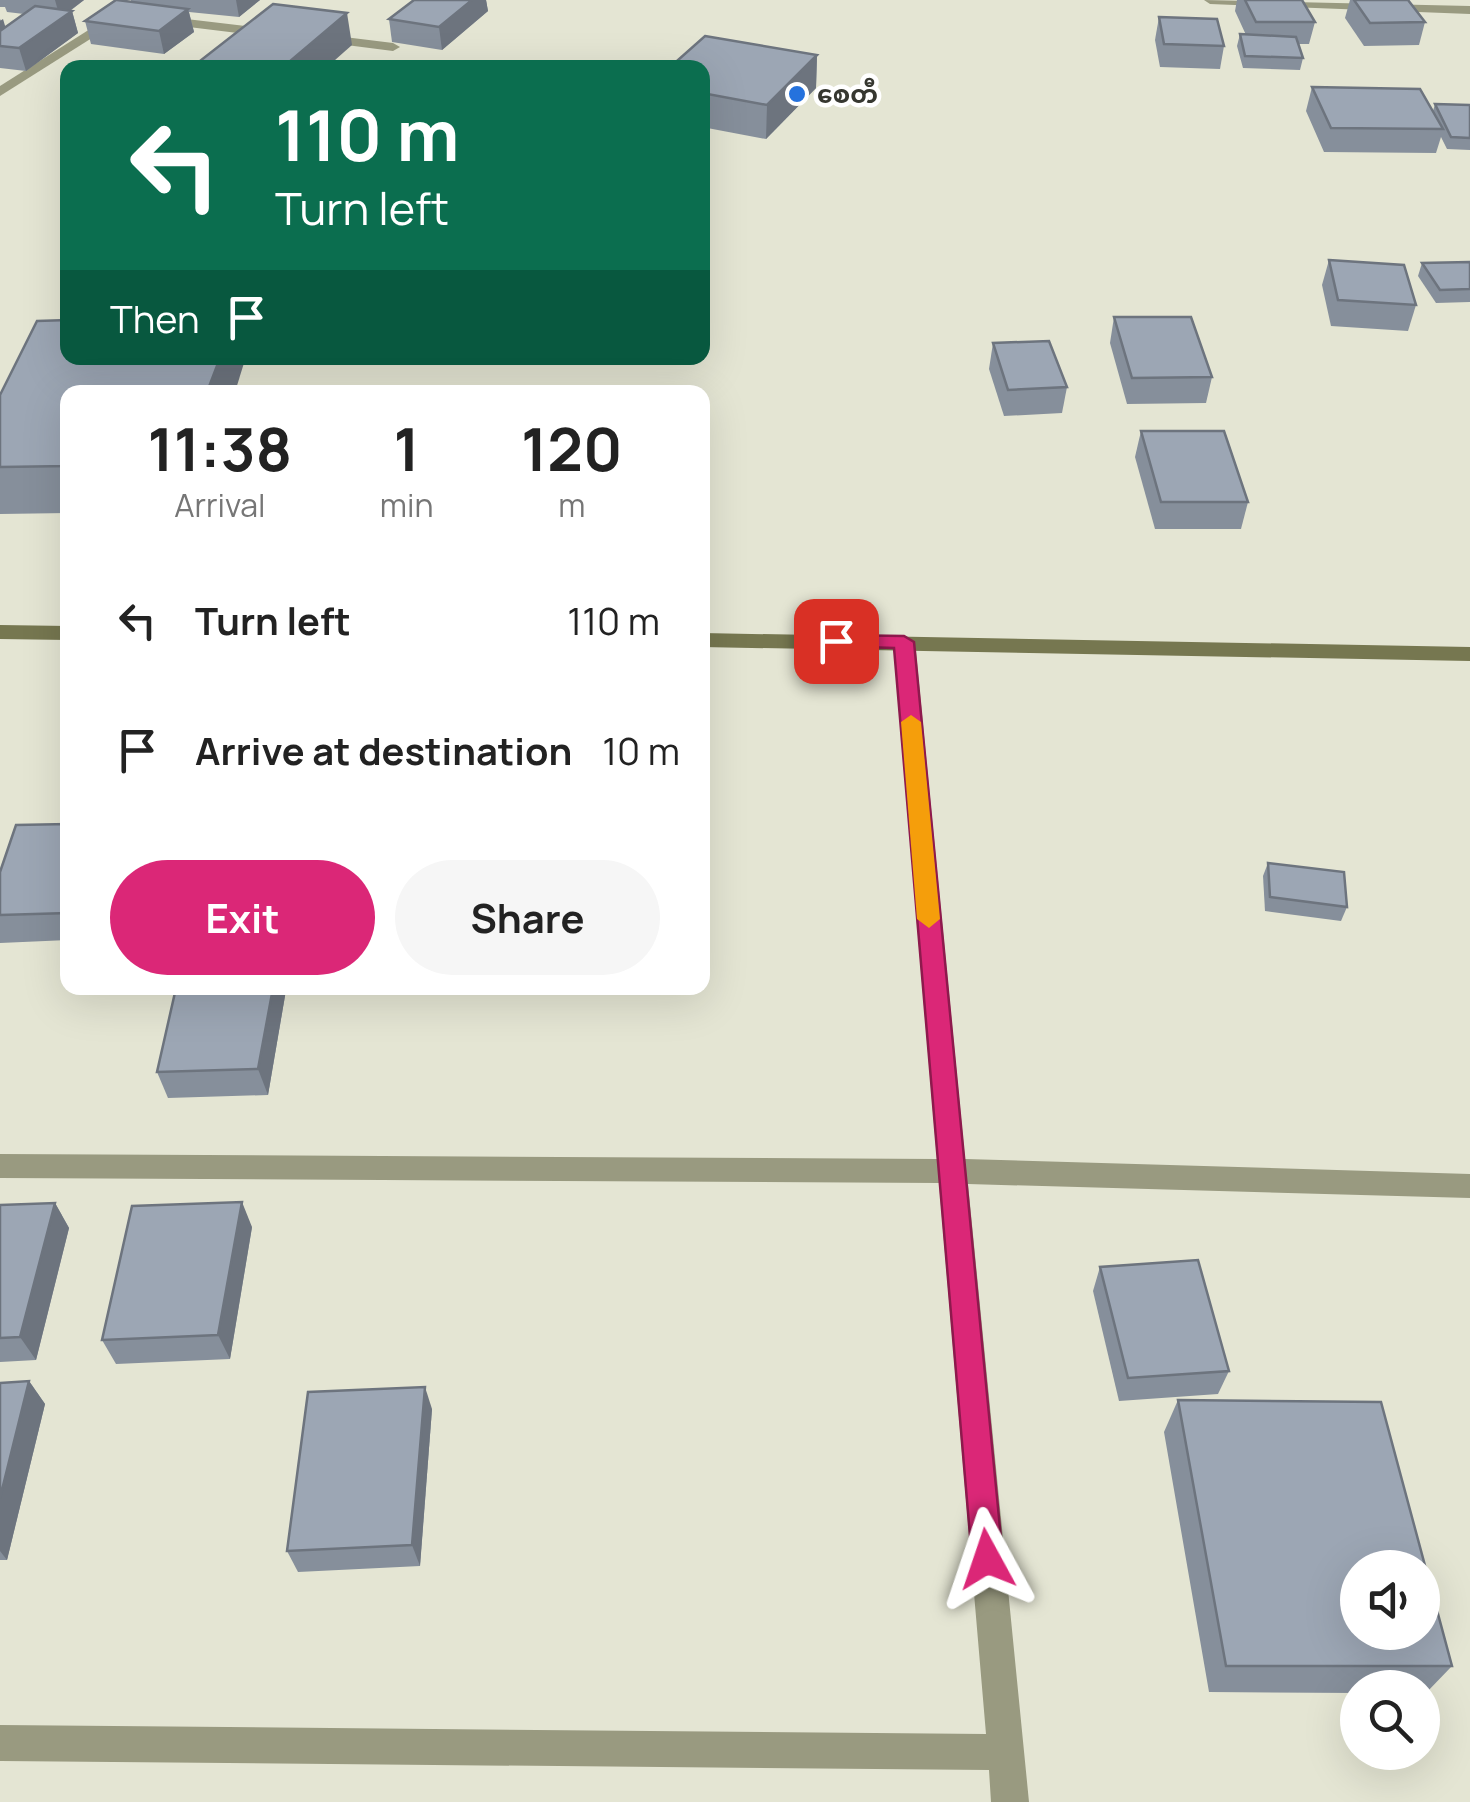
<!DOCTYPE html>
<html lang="en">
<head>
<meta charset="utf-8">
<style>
  :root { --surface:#fff; --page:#f6f6f6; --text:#222; --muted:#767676; --accent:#db2777 }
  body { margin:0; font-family:Manrope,"Noto Sans Myanmar",sans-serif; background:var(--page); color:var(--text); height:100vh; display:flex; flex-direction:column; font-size:38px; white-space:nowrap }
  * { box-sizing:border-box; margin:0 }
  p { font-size:32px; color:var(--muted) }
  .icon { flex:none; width:55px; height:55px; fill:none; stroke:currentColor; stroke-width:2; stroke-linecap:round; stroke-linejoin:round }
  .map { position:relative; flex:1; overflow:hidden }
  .panel { position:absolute; left:60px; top:385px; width:650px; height:610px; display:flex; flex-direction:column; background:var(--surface); border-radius:20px; box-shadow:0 10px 40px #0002 }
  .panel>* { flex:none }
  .banner { position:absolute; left:60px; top:60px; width:650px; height:305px; border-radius:20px; box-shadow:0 10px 40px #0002; background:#0b6e4f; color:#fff; overflow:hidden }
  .controls { position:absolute; left:1340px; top:1550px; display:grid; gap:20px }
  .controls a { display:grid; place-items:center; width:100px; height:100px; border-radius:50%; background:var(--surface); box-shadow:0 10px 40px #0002; font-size:50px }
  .pin { position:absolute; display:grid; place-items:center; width:85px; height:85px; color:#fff; margin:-42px; border-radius:20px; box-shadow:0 5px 15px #0006 }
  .me { position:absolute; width:110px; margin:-55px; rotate:355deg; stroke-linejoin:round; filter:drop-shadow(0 0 8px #0008) }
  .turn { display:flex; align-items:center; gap:35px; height:210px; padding:0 50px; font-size:45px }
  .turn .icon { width:130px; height:130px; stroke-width:2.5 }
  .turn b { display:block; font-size:70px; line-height:85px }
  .then { display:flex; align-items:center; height:95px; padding:0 50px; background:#0003; gap:20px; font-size:38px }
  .eta { display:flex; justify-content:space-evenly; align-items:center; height:170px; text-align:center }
  .eta b { font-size:60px; font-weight:700; line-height:70px }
  .primary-button { display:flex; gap:20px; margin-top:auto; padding:20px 50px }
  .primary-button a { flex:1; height:115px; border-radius:60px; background:var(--accent); color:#fff; font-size:40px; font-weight:700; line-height:115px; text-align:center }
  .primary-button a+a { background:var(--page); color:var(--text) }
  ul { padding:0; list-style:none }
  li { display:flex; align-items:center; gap:30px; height:130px; padding:0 50px }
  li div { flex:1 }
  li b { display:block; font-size:38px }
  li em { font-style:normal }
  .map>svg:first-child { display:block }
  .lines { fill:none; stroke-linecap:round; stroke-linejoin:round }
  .minor { fill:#999a80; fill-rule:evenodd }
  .secondary { fill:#767750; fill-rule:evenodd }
  .wall { fill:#868f9b }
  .shaded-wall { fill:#6d747e }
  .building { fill:#9ca6b4; stroke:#6d747e; stroke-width:2.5; fill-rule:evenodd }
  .route { fill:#db2777; stroke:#8e194d; stroke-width:2.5 }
  .slow { fill:#f59e0b }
  .poi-dot { fill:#2572dd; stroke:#fff; stroke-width:4 }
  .labels { text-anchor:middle; stroke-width:9; stroke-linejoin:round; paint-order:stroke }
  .far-poi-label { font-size:25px; font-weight:bold; fill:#363730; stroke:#fff; text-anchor:start }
</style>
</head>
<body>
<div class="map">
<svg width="1470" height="1802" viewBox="0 0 1470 1802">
  <rect width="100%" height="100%" fill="#e4e5d3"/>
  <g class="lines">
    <g class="minor">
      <polygon points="1204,0 1470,6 1470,14 1210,4"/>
      <polygon points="117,12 124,16 122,19 0,96 0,86"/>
      <polygon points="161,16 271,29 278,33 271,37 156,23 154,20"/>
      <polygon points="320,34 393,43 400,47 393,51 315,41 313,38"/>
      <polygon points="904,635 915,642 965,1159 1470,1174 1470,1198 968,1184 1029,1802 991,1802 989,1770 0,1761 0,1725 986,1734 939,1183 0,1178 0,1154 937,1159 893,642"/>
    </g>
    <g class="secondary">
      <polygon points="0,625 68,626 68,640 0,639"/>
      <polygon points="702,633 1470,647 1470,661 702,647"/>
    </g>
  </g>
  <g class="wall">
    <polygon points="0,0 84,0 70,11 72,11 78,33 26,71 0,68 0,19 5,27 24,14 7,12 5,7 0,7"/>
    <polygon points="131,0 260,0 239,17 189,12 194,32 164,54 91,44 85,21 131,2"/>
    <polygon points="414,0 486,0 488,11 442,50 392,42 389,19"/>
    <polygon points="1237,0 1302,0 1315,22 1309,44 1299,44 1303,58 1300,70 1243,68 1237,46 1240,34 1246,35 1235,11"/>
    <polygon points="1350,0 1408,0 1425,22 1419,45 1364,46 1345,18"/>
    <polygon points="1159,17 1224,46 1220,69 1160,67 1155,40"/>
    <polygon points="817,55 816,88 766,139 702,127 702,68"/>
    <polygon points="1312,87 1433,111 1435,104 1470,105 1470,150 1447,149 1441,137 1436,153 1324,152 1306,111"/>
    <polygon points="1329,260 1416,305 1408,331 1331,326 1322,285"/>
    <polygon points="1470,262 1470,302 1436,303 1418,276 1422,263"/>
    <polygon points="1114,317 1212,377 1206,403 1127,404 1110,343"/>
    <polygon points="993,343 1067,387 1062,413 1004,416 989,369"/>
    <polygon points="68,358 243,358 244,363 68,392 68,513 0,514 0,467"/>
    <polygon points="1141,431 1248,502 1241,529 1155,529 1135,457"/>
    <polygon points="68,824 68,940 0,943 0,872"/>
    <polygon points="1268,863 1347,907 1341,921 1265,911 1263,876"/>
    <polygon points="286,990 268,1095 168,1098 157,1072"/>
    <polygon points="55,1203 69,1228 36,1360 0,1362 0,1205"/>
    <polygon points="252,1227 230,1359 116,1364 102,1340"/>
    <polygon points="1100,1267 1229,1371 1218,1394 1119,1401 1093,1291"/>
    <polygon points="29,1381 45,1404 7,1560 0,1560 0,1383"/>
    <polygon points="1178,1400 1452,1666 1426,1693 1422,1693 1422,1688 1358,1688 1358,1693 1209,1692 1164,1432"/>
    <polygon points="432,1409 420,1566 298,1572 287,1551"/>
  </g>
  <g class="shaded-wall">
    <polygon points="55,0 84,0 60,18"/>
    <polygon points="236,0 260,0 239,17"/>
    <polygon points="472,0 486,0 488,11 442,50 439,27"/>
    <polygon points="188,9 194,32 164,54 159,31"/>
    <polygon points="72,11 78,33 26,71 19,48"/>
    <polygon points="347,13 352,45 326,68 282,68"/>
    <polygon points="3,19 10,42 0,46 0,21"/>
    <polygon points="817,55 816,88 766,139 767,105"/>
    <polygon points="220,358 243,358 244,363 235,392 207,392"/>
    <polygon points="273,988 285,988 286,990 268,1095 258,1069"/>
    <polygon points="242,1202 252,1227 230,1359 218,1335"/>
    <polygon points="55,1203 69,1228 36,1360 20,1337"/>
    <polygon points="29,1381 45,1404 7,1560 0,1551 0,1498"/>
    <polygon points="425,1387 432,1409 420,1566 412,1545"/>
  </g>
  <g class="building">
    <polygon points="116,0 117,0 188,9 159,31 85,21"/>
    <polygon points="414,0 472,0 439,27 389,19"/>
    <polygon points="1245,0 1302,0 1315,22 1256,22"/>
    <polygon points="1354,0 1408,0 1425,22 1370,23"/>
    <polygon points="273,4 347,13 282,68 191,68"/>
    <polygon points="35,6 72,11 19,48 0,46 0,31"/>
    <polygon points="1159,17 1217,19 1224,46 1164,44"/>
    <polygon points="1240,34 1296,37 1303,58 1245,56"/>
    <polygon points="705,36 817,55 767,105 702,93 702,68 669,68"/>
    <polygon points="1312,87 1420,89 1443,129 1331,128"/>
    <polygon points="1435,104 1470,105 1470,138 1451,137"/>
    <polygon points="1329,260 1404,265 1416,305 1338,300"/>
    <polygon points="1470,262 1470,289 1440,290 1422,263"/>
    <polygon points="1114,317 1191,317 1212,377 1132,378"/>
    <polygon points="68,320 68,358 220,358 207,392 68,392 68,466 0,467 0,395 37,321"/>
    <polygon points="1049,341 1067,387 1008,390 993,343"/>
    <polygon points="526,390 526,392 459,392"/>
    <polygon points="1141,431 1224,431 1248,502 1161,502"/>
    <polygon points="68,824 68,913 0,915 0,872 16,825"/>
    <polygon points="1268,863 1344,872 1347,907 1270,897"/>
    <polygon points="176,988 273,988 258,1069 157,1072"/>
    <polygon points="242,1202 218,1335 102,1340 132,1206"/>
    <polygon points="55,1203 20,1337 0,1338 0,1205"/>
    <polygon points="1198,1260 1229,1371 1128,1378 1100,1267"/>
    <polygon points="29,1381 0,1498 0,1383"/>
    <polygon points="425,1387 412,1545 287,1551 308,1392"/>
    <path d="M1178,1400l203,2 71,264h-226zM1358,1568h64v64h-64z"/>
  </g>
  <polygon class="route" points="836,635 904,636 914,642 1003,1559 998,1570 987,1574 976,1570 972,1559 894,648 830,646 827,641"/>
  <polygon class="slow" points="911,715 921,722 940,919 929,928 917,919 901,722"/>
  <circle class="poi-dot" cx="797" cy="94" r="10"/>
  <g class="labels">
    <g class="far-poi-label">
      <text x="817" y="103">စေတီ</text>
    </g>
  </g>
</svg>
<div class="controls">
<a><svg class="icon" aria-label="sound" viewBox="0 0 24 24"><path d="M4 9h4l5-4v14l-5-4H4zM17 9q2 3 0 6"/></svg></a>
<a><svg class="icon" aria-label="search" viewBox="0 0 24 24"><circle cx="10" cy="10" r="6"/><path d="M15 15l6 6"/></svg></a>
</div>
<div class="pin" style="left:836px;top:641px;background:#d93025"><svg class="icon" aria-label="arrive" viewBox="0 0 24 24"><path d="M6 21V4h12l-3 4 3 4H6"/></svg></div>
<svg class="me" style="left:987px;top:1559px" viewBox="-20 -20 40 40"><path d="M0-17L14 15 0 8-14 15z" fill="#db2777" stroke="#fff" stroke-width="4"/></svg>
<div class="banner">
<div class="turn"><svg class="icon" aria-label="left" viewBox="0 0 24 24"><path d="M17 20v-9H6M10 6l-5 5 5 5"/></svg><div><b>110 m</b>Turn left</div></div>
<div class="then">Then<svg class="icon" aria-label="arrive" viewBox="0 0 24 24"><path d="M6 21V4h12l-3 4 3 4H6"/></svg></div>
</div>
<section class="panel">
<div class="eta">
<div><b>11:38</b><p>Arrival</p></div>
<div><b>1</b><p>min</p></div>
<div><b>120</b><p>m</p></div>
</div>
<ul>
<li><svg class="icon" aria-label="left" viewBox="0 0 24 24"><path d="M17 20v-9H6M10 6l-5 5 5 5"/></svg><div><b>Turn left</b></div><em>110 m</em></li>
<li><svg class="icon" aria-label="arrive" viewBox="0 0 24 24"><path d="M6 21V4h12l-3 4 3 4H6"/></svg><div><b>Arrive at destination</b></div><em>10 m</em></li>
</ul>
<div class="primary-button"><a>Exit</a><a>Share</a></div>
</section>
</div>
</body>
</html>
